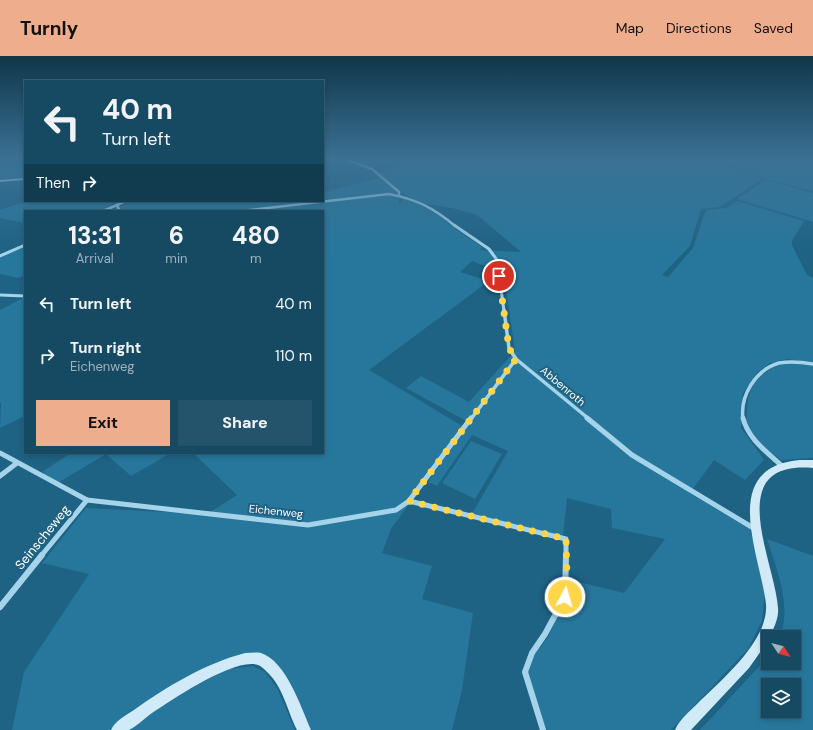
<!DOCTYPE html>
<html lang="en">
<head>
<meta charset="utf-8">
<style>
  :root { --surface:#164a63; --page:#23546c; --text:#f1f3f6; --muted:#9eb3be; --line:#356278; --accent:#eead8d }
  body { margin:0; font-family:"DM Sans",sans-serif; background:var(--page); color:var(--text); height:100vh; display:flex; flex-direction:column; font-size:15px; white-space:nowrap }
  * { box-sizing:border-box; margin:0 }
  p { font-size:13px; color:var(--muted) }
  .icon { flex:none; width:22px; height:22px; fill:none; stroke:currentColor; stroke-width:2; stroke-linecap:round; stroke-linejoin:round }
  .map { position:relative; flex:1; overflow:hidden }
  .sheet { position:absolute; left:24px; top:154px; width:300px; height:244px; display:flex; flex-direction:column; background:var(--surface); border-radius:0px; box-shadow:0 2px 6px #0003,0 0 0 1px var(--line) }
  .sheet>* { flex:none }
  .hud { position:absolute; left:24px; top:24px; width:300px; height:122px; border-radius:0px; box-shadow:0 2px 6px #0003,0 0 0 1px var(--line); background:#164a63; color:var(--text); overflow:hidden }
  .needle { width:26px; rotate:126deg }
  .tools { position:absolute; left:761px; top:574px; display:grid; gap:8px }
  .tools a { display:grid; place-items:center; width:40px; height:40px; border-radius:0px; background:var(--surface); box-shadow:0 2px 6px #0003,0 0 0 1px var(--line); font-size:20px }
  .pin { position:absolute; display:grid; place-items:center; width:34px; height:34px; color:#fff; margin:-17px; border:2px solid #fff; border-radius:50%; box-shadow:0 1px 4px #0007 }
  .me { position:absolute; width:44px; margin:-22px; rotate:6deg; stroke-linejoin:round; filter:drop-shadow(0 0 3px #0008) }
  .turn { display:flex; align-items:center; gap:14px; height:84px; padding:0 12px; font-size:18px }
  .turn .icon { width:52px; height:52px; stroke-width:2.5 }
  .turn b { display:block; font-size:28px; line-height:34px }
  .then { display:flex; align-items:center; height:38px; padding:0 12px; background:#0003; gap:8px; font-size:15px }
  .eta { display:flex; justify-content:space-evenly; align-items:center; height:68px; text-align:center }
  .eta b { font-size:24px; font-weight:800; line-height:28px }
  .primary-button { display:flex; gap:8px; margin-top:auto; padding:8px 12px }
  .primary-button a { flex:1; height:46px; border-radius:0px; background:var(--accent); color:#111; font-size:16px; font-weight:800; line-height:46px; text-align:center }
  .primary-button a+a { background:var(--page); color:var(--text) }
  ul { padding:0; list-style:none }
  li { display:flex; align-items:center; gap:12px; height:52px; padding:0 12px }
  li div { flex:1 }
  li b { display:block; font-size:15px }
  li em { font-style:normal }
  header { display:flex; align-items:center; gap:24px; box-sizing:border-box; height:56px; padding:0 20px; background:var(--accent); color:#111 }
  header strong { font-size:19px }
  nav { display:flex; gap:22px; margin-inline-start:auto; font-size:14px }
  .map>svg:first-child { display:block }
  .green { fill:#27779c; fill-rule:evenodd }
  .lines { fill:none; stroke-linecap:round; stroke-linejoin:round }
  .street-far4 { stroke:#a5d4ea; stroke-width:2.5 }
  .street-far3 { stroke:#a5d4ea; stroke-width:3 }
  .street-far2 { stroke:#a5d4ea; stroke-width:3.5 }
  .street-far1 { stroke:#a5d4ea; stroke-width:5 }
  .street { stroke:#a5d4ea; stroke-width:6 }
  .secondary { fill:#d0eaf7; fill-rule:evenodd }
  .route { stroke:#ffd54a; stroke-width:7; stroke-dasharray:0 12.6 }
  .labels { text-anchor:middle; stroke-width:4; stroke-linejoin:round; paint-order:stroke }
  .street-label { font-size:11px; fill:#fff; stroke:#1e6284 }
  .near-street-label { font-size:13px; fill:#fff; stroke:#1e6284 }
</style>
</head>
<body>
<header>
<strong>Turnly</strong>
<nav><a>Map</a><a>Directions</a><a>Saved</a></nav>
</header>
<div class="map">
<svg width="813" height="674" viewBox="0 0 813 674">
  <rect width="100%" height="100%" fill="#1e6284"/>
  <g class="green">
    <polygon points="417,103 813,103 813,135 766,123 725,107 762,123 720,151 701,153 690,190 662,219 668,221 693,192 705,156 707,154 726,152 737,145 804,165 792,185 792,189 807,219 813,222 813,306 787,303 770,307 757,317 743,337 741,372 764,404 745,424 714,404 690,437 750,473 765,535 762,565 748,593 671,674 546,674 528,617 534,600 548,581 567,542 570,524 624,537 665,483 612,472 611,453 567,442 563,480 472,458 508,395 472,379 437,430 428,426 470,367 406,332 421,320 469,346 515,295 504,218 472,205 460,216 489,225 369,314 464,371 391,473 382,497 432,510 422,543 473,557 462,634 452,674 309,674 259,597 242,598 214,608 118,667 110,674 12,674 24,616 89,518 42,507 86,452 207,458 237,439 193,397 323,397 323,155 249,155 323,144 323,136 380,122 398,137 351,141 353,143 393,139 399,141 399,150 403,142 408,143 437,157 454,172 482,191 480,194 521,196 477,159 452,152 422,147 400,136 379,118 399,108"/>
    <polygon points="2,108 25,111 25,122 0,124 0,109"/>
    <polygon points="767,124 813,137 813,166 737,143 764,125"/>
    <path d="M27,145h93c-8,2 -13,7 -21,10h-74v12l-25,-5v-8z"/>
    <polygon points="130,145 318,145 233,155 117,155 116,153"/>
    <polygon points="25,190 25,219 18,222 0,218 0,201"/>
    <polygon points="25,241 25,360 0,372 1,347 0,347 0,254"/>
    <path d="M790,306l23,3v93l-32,2c-12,-9 -29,-20 -34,-35 -1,-4 0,-11 0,-16 1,-28 18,-41 43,-47z"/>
    <polygon points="471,385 502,398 475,443 442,427"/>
    <polygon points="71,397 171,397 131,420 106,398 56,428 42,416"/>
    <path d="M767,483l46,17v174h-113l68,-73v6h26v-26h-14c12,-32 -3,-66 -13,-98zM768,629h26v26h-26z"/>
    <polygon points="253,610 265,616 277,632 295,674 126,674 165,647 226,613"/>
  </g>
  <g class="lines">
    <g class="street-far4">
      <polyline points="345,103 372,113 399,136 399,139"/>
      <polyline points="119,148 117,150 120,155"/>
      <polyline points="103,155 126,145"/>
      <path d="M242,155l147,-17c27,5 45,14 66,32"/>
    </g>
    <g class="street-far3">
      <polyline points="454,169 489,193 497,204 504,255"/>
      <polyline points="0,200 25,189"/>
      <polyline points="0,239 25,240"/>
    </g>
    <g class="street-far2">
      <polyline points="504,254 509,292 516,303 589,363"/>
      <polyline points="471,363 516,303"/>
      <path d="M743,363c-3,-23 12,-49 36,-56 11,-2 23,-1 34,1"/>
    </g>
    <g class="street-far1">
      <polyline points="587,362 632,399 755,473"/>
      <path d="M743,362c5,21 24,34 39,48"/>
      <polyline points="0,397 87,444 308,469 396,454 409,445 471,362"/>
      <polyline points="0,420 17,407"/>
      <polyline points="409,445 566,483 566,500"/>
      <polyline points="41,500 87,444"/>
    </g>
    <g class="street">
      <polyline points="0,551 42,499"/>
      <polyline points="543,674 525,616 532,597 545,578 565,541 566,499"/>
    </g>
    <g class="secondary">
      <polygon points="323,103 327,103 323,104"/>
      <polygon points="25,122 25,124 0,126 0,124"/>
      <path d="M800,404h13v8c-92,-8 -38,93 -35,140 1,10 -4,19 -8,29h-2v4l-19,27 -58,62h-16c4,-10 14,-18 22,-26 24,-24 72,-63 69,-100 -6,-50 -48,-137 34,-144z"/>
      <path d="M245,597c5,0 11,-1 16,0 25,8 40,54 50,77h-14c-10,-20 -14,-44 -31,-59 -2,-2 -5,-5 -8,-6 -23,-8 -86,35 -106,48 -7,5 -16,14 -23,17 -4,0 -13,0 -18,0 4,-9 15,-15 23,-20 34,-24 70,-46 111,-57z"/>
    </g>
  </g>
  <linearGradient id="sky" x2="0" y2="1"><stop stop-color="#103649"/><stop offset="0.52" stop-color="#3b7194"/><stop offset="1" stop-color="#3b7194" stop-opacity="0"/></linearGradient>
  <rect width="813" height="197" fill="url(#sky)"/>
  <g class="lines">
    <polyline class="route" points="499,220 509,292 516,303 409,445 566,483 567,523 565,541"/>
  </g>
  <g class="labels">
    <g class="street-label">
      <text transform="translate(563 330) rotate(40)" y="4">Abbenroth</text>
      <text transform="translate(276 455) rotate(6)" y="4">Eichenweg</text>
    </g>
    <g class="near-street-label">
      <text transform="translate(42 481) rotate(-51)" y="5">Seinscheweg</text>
    </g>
  </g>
</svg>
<div class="tools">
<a><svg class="needle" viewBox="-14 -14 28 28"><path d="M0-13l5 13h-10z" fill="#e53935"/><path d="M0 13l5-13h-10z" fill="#9eb3be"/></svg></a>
<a><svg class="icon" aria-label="layers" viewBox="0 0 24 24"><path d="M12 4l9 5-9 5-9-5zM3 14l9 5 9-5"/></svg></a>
</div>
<div class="pin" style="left:499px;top:220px;background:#d93025"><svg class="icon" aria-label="arrive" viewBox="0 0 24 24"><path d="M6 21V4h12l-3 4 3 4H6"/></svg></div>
<svg class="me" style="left:565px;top:541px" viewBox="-20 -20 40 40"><circle r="17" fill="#ffd54a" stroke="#fff" stroke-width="3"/><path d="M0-11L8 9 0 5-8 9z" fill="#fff"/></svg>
<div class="hud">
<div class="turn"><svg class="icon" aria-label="left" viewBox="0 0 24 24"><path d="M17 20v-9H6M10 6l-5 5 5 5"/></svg><div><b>40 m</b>Turn left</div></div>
<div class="then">Then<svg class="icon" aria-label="right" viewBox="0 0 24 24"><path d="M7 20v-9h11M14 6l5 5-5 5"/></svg></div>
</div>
<section class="sheet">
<div class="eta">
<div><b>13:31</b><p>Arrival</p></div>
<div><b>6</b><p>min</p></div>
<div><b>480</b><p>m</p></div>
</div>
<ul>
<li><svg class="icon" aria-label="left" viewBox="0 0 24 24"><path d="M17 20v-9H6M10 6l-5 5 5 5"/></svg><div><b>Turn left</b></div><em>40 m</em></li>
<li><svg class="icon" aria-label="right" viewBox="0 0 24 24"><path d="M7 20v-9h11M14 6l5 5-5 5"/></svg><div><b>Turn right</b><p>Eichenweg</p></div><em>110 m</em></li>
</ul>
<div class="primary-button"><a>Exit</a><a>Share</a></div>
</section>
</div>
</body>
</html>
